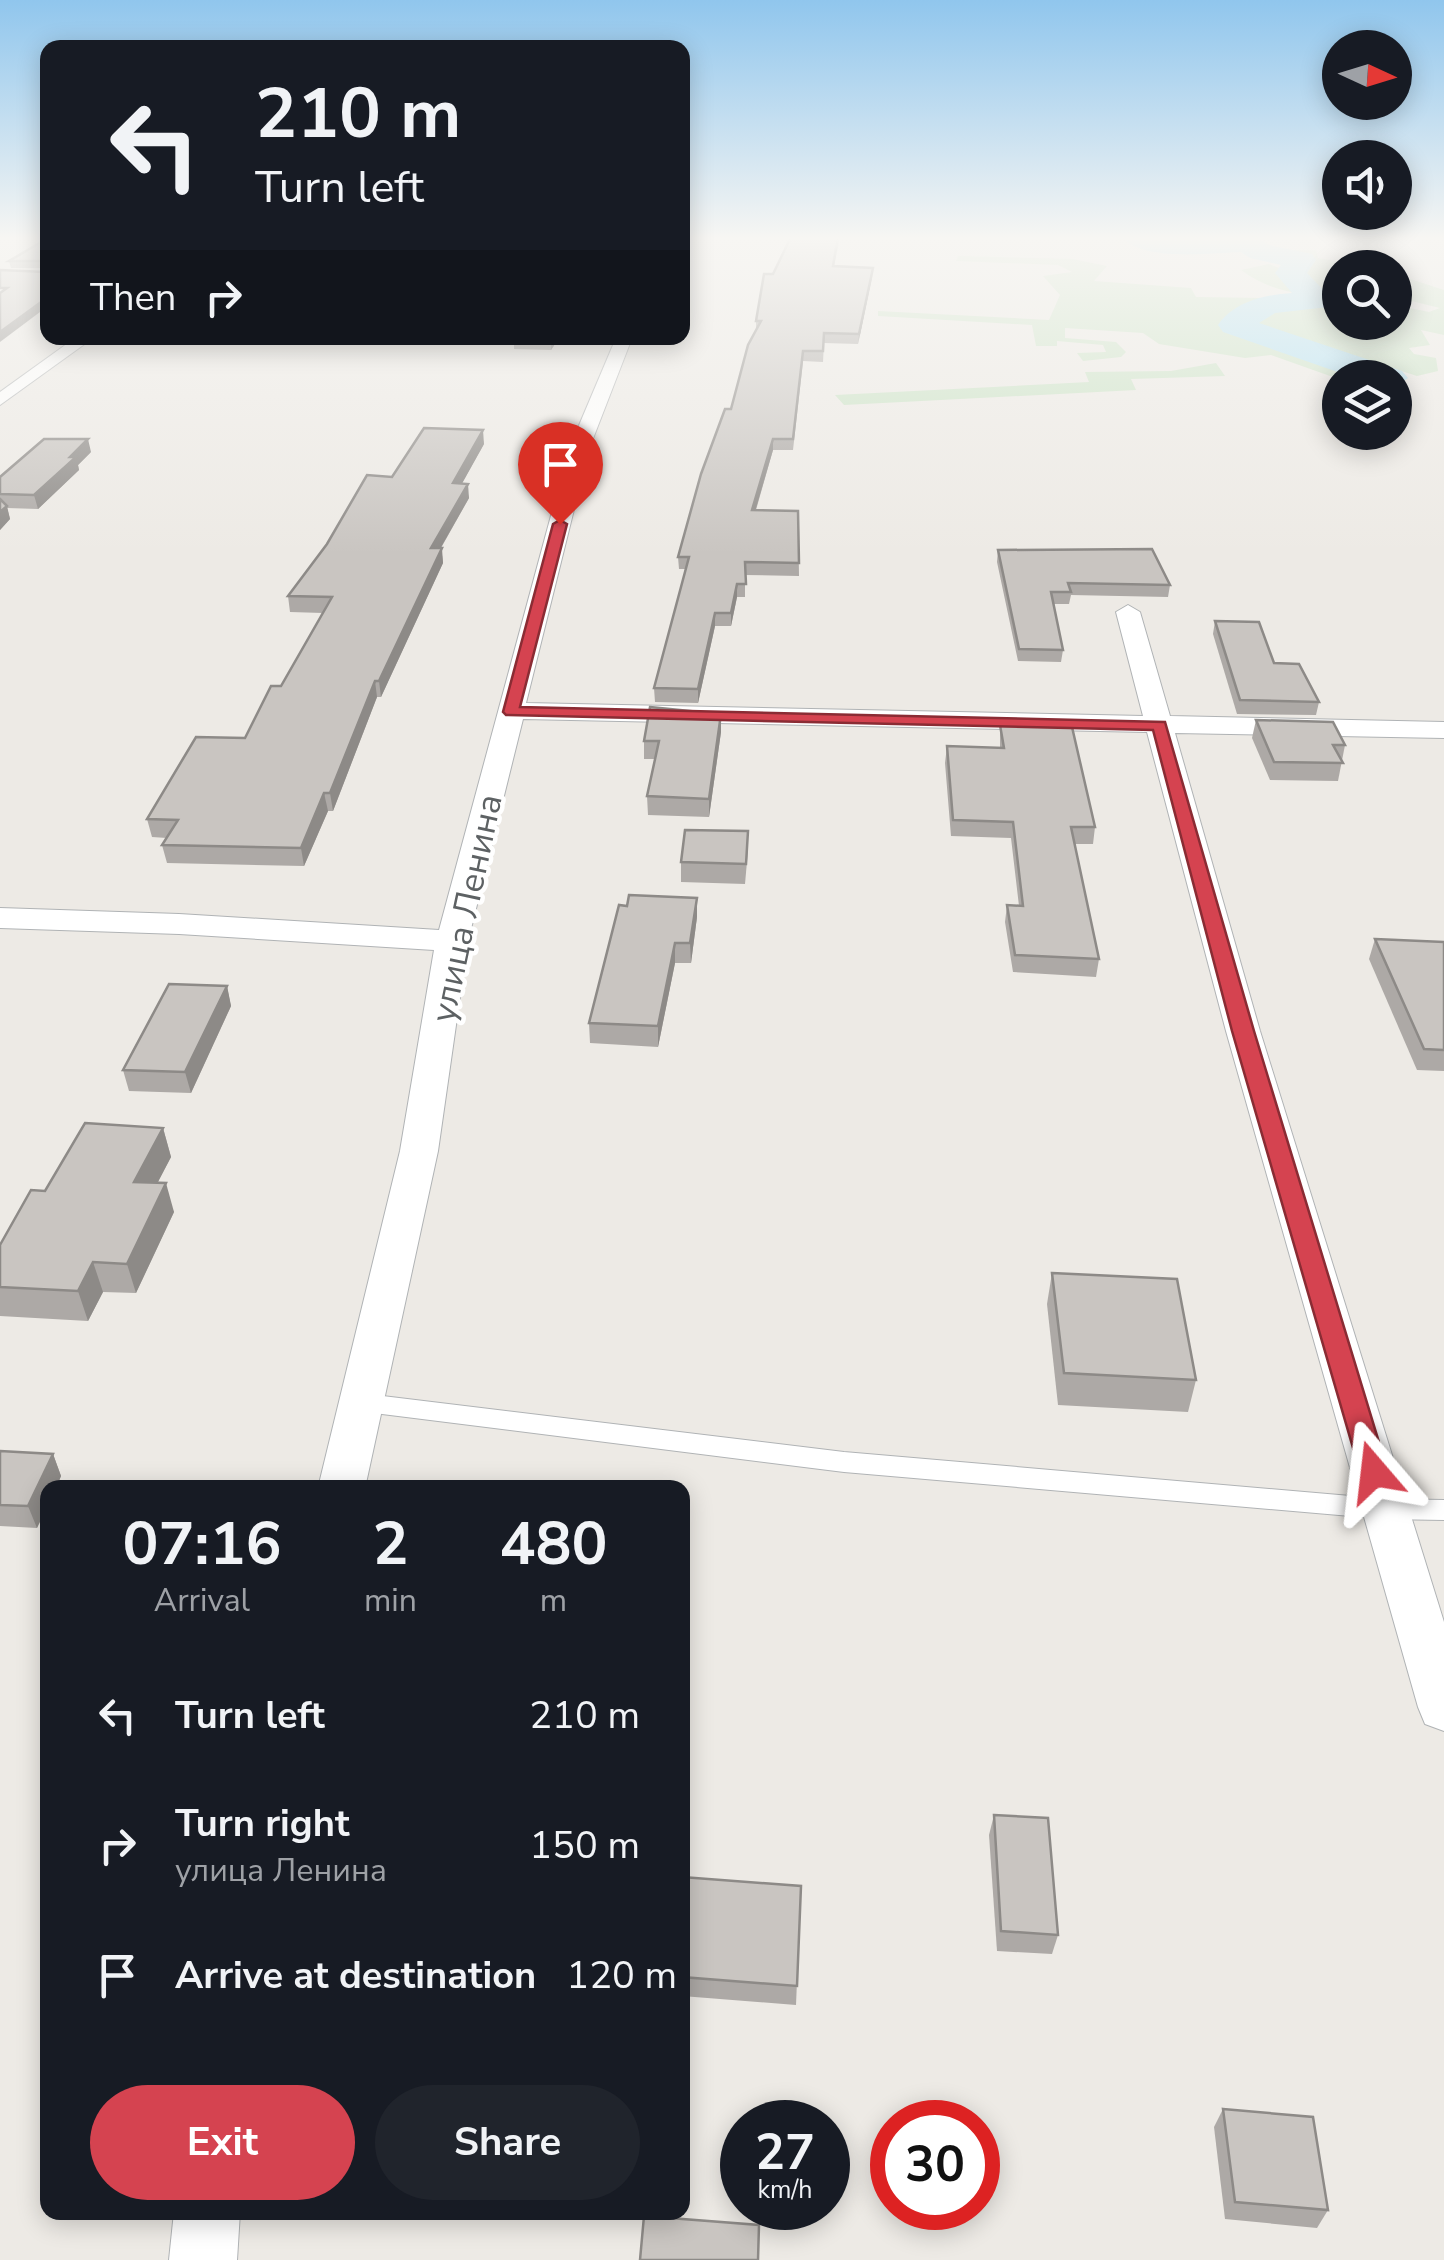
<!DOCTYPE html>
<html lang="en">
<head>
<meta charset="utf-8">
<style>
  :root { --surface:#171b24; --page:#20242c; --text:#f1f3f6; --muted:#9ea1a6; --accent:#d54350 }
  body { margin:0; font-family:"Nunito Sans",sans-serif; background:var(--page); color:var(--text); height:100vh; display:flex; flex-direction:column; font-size:38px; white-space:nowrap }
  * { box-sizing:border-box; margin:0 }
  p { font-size:32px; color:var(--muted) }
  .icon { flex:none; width:55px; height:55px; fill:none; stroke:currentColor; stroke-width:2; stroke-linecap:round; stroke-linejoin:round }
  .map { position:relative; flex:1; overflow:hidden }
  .side { position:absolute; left:40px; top:1480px; width:650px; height:740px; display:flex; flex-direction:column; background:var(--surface); border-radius:20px; box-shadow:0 5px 25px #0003 }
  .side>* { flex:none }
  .banner { position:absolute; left:40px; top:40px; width:650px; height:305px; border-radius:20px; box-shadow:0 5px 25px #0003; background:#171b24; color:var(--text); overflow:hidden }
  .needle { width:65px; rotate:94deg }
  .controls { position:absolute; left:1322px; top:30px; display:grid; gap:20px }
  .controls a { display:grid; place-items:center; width:90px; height:90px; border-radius:50%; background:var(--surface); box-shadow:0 5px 25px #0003; font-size:50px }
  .speed { position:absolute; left:720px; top:2100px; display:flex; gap:20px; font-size:50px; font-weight:700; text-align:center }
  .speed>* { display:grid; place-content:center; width:130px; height:130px; border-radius:50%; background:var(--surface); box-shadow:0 5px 25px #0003; line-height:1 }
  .speed small { font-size:25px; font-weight:400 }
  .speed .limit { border:15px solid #d22; background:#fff; color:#111 }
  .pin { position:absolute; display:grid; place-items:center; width:85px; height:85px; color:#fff; margin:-102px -42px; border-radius:50% 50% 50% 0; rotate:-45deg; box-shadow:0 0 10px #0007 }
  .pin .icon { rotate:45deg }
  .me { position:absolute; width:110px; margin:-55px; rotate:343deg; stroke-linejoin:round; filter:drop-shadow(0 0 8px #0008) }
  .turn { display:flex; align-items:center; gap:35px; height:210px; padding:0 50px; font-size:45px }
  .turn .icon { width:130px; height:130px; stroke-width:2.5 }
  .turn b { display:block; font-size:70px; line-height:85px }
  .then { display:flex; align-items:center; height:95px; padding:0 50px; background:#0003; gap:20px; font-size:38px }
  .eta { display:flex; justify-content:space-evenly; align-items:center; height:170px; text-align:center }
  .eta b { font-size:60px; font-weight:700; line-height:70px }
  .cta { display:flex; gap:20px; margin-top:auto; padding:20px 50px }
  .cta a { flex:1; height:115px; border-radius:60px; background:var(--accent); color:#fff; font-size:40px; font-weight:700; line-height:115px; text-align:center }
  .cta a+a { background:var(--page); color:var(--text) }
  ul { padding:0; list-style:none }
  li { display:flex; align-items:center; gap:30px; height:130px; padding:0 50px }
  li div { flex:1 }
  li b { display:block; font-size:38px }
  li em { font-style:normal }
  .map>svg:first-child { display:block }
  .green { fill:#c9e2c4 }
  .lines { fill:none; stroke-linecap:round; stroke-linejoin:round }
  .river { fill:#ade1f5; fill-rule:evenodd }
  .lane-casing { stroke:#b0b3b5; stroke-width:2 }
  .street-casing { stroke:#b0b3b5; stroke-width:2 }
  .lane { fill:#fff; fill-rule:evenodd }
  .street { fill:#fff; fill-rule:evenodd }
  .wall { fill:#ada9a6 }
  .shaded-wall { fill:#8d8a87 }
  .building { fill:#c9c5c1; stroke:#8d8a87; stroke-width:2.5 }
  .route { fill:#d54350; stroke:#8a2c34; stroke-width:2.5 }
  .labels { text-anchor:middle; stroke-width:9; stroke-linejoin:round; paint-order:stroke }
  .street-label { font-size:35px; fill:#5d6163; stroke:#fff }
</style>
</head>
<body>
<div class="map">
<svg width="1444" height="2260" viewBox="0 0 1444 2260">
  <rect width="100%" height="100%" fill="#edeae5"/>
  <g class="green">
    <path d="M1316,250l2,8 51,9 -29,1v29c-37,-2 -68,-4 -99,-27l28,-6 35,14 5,-15 -35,-12z"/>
    <polygon points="958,256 1073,259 1107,266 1094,281 1191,288 1196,297 1264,298 1293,307 1340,306 1340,322 1371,326 1376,323 1395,322 1395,305 1429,312 1440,308 1395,297 1395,274 1444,290 1444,335 1421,330 1430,345 1409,348 1414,354 1436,358 1438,371 1417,376 1389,367 1369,377 1330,376 1271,355 1245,358 1159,344 1143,333 1065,328 1065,338 1116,342 1126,352 1121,357 1083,361 1077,353 1106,352 1103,345 1057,341 1057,346 1036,346 1032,325 878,316 878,311 1049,320 1060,295 1043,276 1072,272 1058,265 956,261"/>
    <polygon points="1216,363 1225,376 1131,379 1136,390 844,405 835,395 1089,382 1085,372 1171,371"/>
  </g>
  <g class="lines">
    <path class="river" d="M1122,237h135l12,8 43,9 4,6 -9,13 26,27 -5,7 -53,6 -16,10 143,48 6,7 -13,9v-9h-40l-132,-46 -5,-7c17,-24 47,-30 74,-32l-17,-20 6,-8 -31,-7 -9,-6c-30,1 -98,10 -119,-15z"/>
    <defs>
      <polygon id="lane" points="358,1393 844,1452 1385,1499 1444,1500 1444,1520 1385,1519 844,1472 358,1411 350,1408 346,1402 350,1396"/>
      <g id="street">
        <polygon points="75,338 93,338 0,405 0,392"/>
        <polygon points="616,338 632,338 589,449 526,703 1143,716 1116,612 1128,605 1140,612 1170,716 1444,722 1444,738 1175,733 1260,1031 1444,1622 1444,1731 1425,1724 1418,1707 1226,1031 1147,732 523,719 468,941 438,1151 365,1488 318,1488 400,1151 434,950 179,934 0,928 0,908 179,914 439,930 569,449"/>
        <polygon points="174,2212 240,2212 237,2260 169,2260"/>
      </g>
    </defs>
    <use href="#lane" class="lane-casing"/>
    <use href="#street" class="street-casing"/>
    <use href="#lane" class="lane"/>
    <use href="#street" class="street"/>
  </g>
  <g class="wall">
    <polygon points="791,237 840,237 834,266 872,277 858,344 824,343 823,362 803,361 793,450 773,450 756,510 798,511 799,576 745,575 745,597 737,597 731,626 715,626 698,703 655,702 654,688 686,569 679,569 678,557 731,409 756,330 756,321 773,274"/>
    <polygon points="48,238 48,268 11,268 9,261"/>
    <polygon points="516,338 559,338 551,350 514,349 514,342"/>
    <polygon points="484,444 462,483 469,498 441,548 443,563 381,697 377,697 333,811 328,811 304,866 167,863 162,845 167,838 152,837 147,819 245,738 281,686 323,613 290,612 288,596 327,544 392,477"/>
    <polygon points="91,452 78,465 79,470 38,509 7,508 10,519 0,530 0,477"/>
    <polygon points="998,550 1170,585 1168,597 1071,595 1069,604 1054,604 1063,650 1061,662 1018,661 997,562"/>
    <polygon points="1215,621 1274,663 1319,702 1316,715 1237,714 1213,634"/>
    <polygon points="1256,720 1345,745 1338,781 1270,780 1252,738"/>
    <polygon points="1000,725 1095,827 1093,844 1075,844 1099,959 1096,977 1013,972 1005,922 1007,905 1019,906 1011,838 951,836 945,763 947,746 1000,748"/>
    <polygon points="721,732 709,817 648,815 647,796 655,759 644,759 644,741"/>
    <polygon points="748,850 745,884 681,882 681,862"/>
    <polygon points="697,917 691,963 675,963 658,1047 590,1043 589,1023"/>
    <polygon points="1375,939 1444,942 1444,1071 1417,1070 1369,959"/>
    <polygon points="227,986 231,1006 191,1093 129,1091 123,1070"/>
    <polygon points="163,1128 171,1157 157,1183 174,1212 136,1293 103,1292 88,1321 0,1316 0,1287 45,1191"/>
    <polygon points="1052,1273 1196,1380 1188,1412 1058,1405 1047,1304"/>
    <polygon points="0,1451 53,1454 61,1476 56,1488 48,1488 37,1528 0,1526"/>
    <polygon points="994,1815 1058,1935 1052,1954 997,1951 989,1835"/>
    <polygon points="682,1877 801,1886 796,2005 682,1996"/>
    <polygon points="1223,2109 1328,2210 1317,2228 1225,2219 1214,2127"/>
  </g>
  <g class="shaded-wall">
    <polygon points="873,268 872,277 858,344 859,334"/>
    <polygon points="48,297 48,306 0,342 0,332"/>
    <polygon points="554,338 559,338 551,350 551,343"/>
    <polygon points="483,430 484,444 454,498 453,483"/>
    <polygon points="88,439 91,452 78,465 79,470 38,509 34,495"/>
    <polygon points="773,439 773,450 752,522 752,510"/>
    <polygon points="468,484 469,498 432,563 431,548"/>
    <polygon points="7,506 10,519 0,530 0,512"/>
    <polygon points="442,548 443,563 381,697 379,681"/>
    <polygon points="737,584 737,597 731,626 731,613"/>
    <polygon points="715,613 715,626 698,703 698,689"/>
    <polygon points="375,681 377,697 333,811 330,793"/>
    <polygon points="721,714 721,732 709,817 709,799"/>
    <polygon points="324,793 328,811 304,866 301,848"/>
    <polygon points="697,898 697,917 691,963 690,943"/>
    <polygon points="675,943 675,963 658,1047 658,1026"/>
    <polygon points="227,986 231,1006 191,1093 185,1072"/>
    <polygon points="163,1128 171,1157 143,1211 134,1182"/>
    <polygon points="166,1183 174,1212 136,1293 127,1264"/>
    <polygon points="93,1262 103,1292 88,1321 78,1291"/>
    <polygon points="53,1454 61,1476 56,1488 48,1488 48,1506 37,1528 28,1506"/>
  </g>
  <g class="building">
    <polygon points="791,237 838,237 833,266 873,268 859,334 824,333 823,351 803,351 793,439 773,439 752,510 798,511 799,563 745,562 746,584 737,584 731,613 715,613 698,689 654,688 689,557 678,557 701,474 725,409 731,409 748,345 761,321 756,321 764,274 773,274"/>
    <polygon points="48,238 48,263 46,261 9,261"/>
    <polygon points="0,270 46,272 48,271 48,297 0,332 0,293 7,288 0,288"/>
    <polygon points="516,338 554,338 551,343 514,342"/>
    <polygon points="424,428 483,430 453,483 468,484 431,548 442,548 379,681 375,681 330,793 324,793 301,848 162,845 178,820 147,819 196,737 245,738 271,686 281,686 332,597 288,596 327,544 367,475 392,477"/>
    <polygon points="44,439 88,439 70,457 76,457 34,495 0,494 0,477"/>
    <polygon points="0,499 7,506 0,512"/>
    <polygon points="1152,549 1170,585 1068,583 1071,592 1051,592 1063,650 1019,649 998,550"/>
    <polygon points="1215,621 1259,622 1274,663 1299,664 1319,702 1240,700"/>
    <polygon points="650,707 721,714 709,799 647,796 659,741 644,741"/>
    <polygon points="1256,720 1333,722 1345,745 1333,745 1343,763 1274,762"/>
    <polygon points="1000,725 1072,727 1095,827 1071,827 1099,959 1015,955 1007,905 1023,906 1013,822 953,820 947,746 1004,748"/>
    <polygon points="685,830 748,831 746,864 681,862"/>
    <polygon points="629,895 697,898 690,943 675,943 658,1026 589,1023 619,905 627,906"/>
    <polygon points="1375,939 1444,942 1444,1050 1424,1049"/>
    <polygon points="169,984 227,986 185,1072 123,1070"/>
    <polygon points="85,1123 163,1128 134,1182 166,1183 127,1264 93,1262 78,1291 0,1287 0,1245 31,1190 45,1191"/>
    <polygon points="1052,1273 1177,1279 1196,1380 1064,1373"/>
    <polygon points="0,1451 53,1454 28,1506 0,1505"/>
    <polygon points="994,1815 1048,1818 1058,1935 1001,1931"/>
    <polygon points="682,1877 801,1886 797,1986 682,1977"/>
    <polygon points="1223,2109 1313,2117 1328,2210 1235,2202"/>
    <polygon points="644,2216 759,2225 758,2260 640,2260"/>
  </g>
  <linearGradient id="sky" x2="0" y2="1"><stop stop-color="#90c6ed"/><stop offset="0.43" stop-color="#f7f6f3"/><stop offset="1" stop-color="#f7f6f3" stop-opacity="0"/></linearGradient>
  <rect width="1444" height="554" fill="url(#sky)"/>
  <polygon class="route" points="560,520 567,524 520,707 1165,722 1254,1031 1388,1472 1384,1480 1374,1484 1364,1480 1360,1472 1232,1031 1153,730 506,715 503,712 553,524"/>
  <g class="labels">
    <g class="street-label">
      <text transform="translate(466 908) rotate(-78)" y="12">улица Ленина</text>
    </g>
  </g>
</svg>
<div class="controls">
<a><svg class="needle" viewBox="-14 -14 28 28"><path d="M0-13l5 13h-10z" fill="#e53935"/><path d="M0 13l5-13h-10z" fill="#9ea1a6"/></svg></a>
<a><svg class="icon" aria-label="sound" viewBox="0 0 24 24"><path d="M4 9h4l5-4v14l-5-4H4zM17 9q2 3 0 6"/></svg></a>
<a><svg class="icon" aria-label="search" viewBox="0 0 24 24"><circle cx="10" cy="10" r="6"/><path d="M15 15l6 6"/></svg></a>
<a><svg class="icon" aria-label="layers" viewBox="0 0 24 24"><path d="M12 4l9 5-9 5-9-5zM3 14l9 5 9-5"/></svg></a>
</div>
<div class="speed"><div>27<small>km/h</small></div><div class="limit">30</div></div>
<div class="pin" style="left:560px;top:524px;background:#d93025"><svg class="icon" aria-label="arrive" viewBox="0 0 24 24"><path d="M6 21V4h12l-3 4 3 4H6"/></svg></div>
<svg class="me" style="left:1374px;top:1472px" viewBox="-20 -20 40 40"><path d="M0-17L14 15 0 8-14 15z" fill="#d54350" stroke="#fff" stroke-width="4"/></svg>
<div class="banner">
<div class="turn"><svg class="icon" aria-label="left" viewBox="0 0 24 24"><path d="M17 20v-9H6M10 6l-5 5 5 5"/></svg><div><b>210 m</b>Turn left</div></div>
<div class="then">Then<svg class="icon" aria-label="right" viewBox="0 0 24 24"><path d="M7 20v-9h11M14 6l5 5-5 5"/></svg></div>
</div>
<section class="side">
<div class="eta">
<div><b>07:16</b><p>Arrival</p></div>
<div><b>2</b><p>min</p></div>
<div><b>480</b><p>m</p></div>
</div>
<ul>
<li><svg class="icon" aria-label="left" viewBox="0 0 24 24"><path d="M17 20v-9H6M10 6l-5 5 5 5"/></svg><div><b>Turn left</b></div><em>210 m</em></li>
<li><svg class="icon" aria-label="right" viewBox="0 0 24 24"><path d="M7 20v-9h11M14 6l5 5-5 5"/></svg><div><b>Turn right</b><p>улица Ленина</p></div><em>150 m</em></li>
<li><svg class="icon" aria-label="arrive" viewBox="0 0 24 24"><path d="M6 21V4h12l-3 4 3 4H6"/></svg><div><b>Arrive at destination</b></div><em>120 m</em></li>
</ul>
<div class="cta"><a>Exit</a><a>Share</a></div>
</section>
</div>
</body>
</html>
